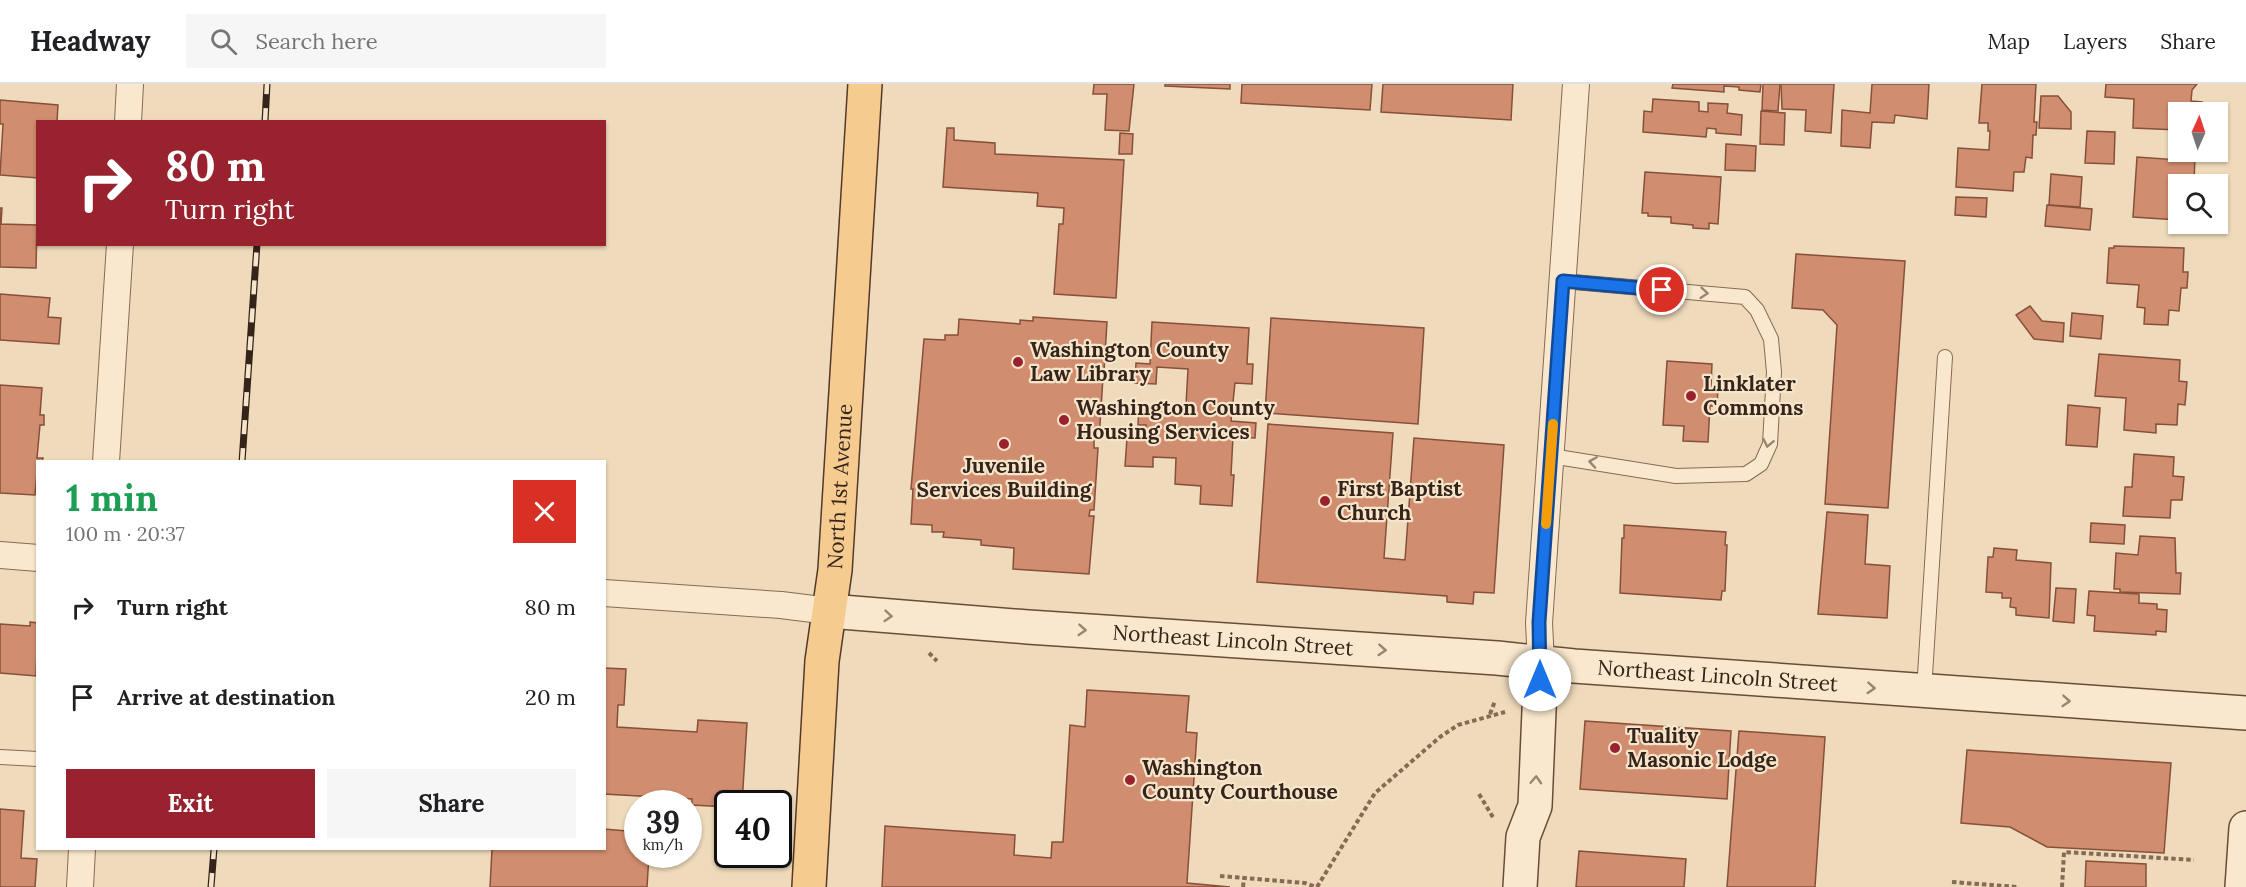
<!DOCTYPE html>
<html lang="en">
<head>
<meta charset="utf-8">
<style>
  :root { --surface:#fff; --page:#f6f6f6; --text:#202124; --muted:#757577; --line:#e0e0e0; --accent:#99222f }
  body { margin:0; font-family:Lora,serif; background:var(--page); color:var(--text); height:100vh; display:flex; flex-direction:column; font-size:22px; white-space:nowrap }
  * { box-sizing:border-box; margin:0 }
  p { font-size:20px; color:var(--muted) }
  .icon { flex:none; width:33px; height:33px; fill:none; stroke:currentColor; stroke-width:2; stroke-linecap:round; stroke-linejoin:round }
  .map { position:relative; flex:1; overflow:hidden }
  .side { position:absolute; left:36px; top:376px; width:570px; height:390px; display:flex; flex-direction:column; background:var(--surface); border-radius:0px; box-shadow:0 2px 4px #0004 }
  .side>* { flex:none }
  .hud { position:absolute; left:36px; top:36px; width:570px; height:126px; border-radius:0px; box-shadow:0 2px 4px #0004; background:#99222f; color:#fff; overflow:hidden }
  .needle { width:39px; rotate:3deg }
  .controls { position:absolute; left:2168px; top:18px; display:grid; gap:12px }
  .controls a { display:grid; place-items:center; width:60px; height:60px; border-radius:0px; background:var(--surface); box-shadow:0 2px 4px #0004; font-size:30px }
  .speed { position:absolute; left:624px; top:706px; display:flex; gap:12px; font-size:30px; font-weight:700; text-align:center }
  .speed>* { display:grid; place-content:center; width:78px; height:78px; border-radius:50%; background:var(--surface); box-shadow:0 2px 4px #0004; line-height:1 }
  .speed small { font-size:15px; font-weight:400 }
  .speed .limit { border:3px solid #111; border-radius:9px; background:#fff; color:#111 }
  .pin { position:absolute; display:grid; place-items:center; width:51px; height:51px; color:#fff; margin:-26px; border:3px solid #fff; border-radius:50%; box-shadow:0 2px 6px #0007 }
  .me { position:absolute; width:66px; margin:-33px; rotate:0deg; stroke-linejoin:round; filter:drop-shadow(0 0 4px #0008) }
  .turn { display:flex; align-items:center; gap:21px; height:126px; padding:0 30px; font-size:27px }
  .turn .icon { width:78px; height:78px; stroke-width:2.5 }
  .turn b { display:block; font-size:42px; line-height:51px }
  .round { display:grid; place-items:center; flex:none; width:63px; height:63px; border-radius:0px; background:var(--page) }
  .overview { display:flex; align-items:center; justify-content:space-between; height:102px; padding:0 30px }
  h1 { font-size:36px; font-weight:700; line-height:45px; color:#1e9e55 }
  .button { display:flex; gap:12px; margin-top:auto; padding:12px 30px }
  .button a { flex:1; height:69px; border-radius:0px; background:var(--accent); color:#fff; font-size:24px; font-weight:700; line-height:69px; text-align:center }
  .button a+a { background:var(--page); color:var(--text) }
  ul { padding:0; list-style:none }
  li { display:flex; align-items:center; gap:18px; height:90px; padding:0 30px }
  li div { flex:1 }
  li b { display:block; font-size:22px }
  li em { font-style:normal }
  header { display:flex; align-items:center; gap:36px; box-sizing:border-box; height:84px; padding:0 30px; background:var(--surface); border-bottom:2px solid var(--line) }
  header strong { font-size:28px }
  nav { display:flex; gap:33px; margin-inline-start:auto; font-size:21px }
  .search { width:420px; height:54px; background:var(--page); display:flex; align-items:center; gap:15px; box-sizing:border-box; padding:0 21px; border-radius:0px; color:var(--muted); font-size:22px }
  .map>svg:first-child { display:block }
  .building { fill:#d08d6f; stroke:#875039; stroke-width:1.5 }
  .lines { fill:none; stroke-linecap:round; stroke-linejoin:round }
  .lane-casing { stroke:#876a54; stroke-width:16 }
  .street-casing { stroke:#876a54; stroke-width:28 }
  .secondary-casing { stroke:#694b38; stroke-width:36 }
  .primary-casing { stroke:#543929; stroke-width:36 }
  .path { stroke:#876a54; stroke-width:4; stroke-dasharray:4.5 3; stroke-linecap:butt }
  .lane { stroke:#fae8ce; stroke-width:14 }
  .street { stroke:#fae8ce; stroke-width:26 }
  .secondary { stroke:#fae8ce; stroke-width:33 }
  .primary { stroke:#f6cb90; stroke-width:33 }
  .rail-casing { stroke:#35241a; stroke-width:7 }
  .rail { stroke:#f7e5cb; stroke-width:4.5; stroke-dasharray:14; stroke-linecap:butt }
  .oneway { stroke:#988674 }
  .route-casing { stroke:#114b97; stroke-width:15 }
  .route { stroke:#1a73e8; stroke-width:10 }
  .slow { stroke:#f59e0b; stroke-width:10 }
  .poi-dot { fill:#99222f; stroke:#f7e5cb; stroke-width:2 }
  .labels { text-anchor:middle; stroke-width:4.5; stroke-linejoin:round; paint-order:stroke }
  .poi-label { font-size:21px; font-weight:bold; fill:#35241a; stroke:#f7e5cb; text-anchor:start }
  .street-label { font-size:21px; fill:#35241a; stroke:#f7e5cb }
</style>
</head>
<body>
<header>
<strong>Headway</strong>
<div class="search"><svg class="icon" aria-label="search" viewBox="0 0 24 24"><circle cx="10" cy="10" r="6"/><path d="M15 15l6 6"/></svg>Search here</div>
<nav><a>Map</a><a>Layers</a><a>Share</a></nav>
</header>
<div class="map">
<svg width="2246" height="803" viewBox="0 0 2246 803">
  <rect width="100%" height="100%" fill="#efdabb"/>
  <g class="building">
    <polygon points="1094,0 1134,0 1129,47 1105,46 1107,10 1093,10"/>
    <polygon points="1165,0 1230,0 1230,5 1165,2"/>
    <polygon points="1242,0 1372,0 1370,26 1241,19"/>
    <polygon points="1383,0 1513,0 1511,36 1381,28"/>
    <polygon points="1673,0 1761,0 1760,8 1739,6 1739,3 1724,2 1724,8 1672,4"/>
    <polygon points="1763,0 1780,0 1778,27 1762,26"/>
    <polygon points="1781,0 1834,0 1831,49 1805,47 1806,26 1782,25"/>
    <polygon points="1872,0 1929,0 1927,35 1895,31 1894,39 1872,38 1870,64 1841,62 1842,26 1870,29"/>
    <polygon points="1982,0 2036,0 2034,38 2037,38 2036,51 2033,51 2032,74 2026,73 2024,88 2014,88 2013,107 1956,103 1958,64 1989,66 1990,47 1988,47 1988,39 1979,39"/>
    <polygon points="2106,0 2197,0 2192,6 2191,17 2202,18 2202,28 2178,28 2178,46 2133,44 2134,15 2105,13"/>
    <polygon points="2041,12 2058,12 2071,28 2071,45 2039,44"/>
    <polygon points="1653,15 1699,18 1699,27 1708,28 1708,19 1728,20 1727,29 1742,31 1741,51 1716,49 1716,45 1707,44 1706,53 1643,48 1644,27 1652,28"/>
    <polygon points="0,16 58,21 57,38 38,38 38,94 0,91 3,40 0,40"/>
    <polygon points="1761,27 1785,29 1784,61 1760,60"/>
    <polygon points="947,44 954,44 954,56 995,59 995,70 1124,76 1116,214 1054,210 1059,140 1063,140 1064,124 1037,122 1038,109 943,103"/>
    <polygon points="2087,47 2115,48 2114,80 2085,79"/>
    <polygon points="1120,49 1133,50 1132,70 1119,70"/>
    <polygon points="1726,60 1756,62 1755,87 1725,86"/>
    <polygon points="2180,71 2195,71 2194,100 2178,100 2178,136 2133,133 2137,73 2179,76"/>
    <polygon points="1645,88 1721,93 1718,140 1709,139 1709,145 1693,144 1693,141 1671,139 1671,133 1648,132 1648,129 1642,129"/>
    <polygon points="2051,90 2082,93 2080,123 2049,121"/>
    <polygon points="1956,113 1987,114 1986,133 1955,131"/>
    <polygon points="2047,121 2092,125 2090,146 2045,142"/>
    <polygon points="0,124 2,124 1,140 37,141 36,184 0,183"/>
    <polygon points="2114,162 2184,164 2183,188 2188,188 2187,204 2181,204 2179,227 2169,226 2168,241 2144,240 2145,224 2137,223 2139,201 2107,199 2109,164 2114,164"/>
    <polygon points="1796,170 1905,177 1888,424 1825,420 1837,241 1823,226 1792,224"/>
    <polygon points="0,210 50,214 48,233 61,234 59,260 0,256"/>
    <polygon points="2030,222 2042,237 2064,239 2063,258 2034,255 2016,231"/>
    <polygon points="2072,229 2103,232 2101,255 2070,252"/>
    <polygon points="1033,233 1107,238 1104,287 1098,286 1098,293 1103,293 1099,356 1094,355 1094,364 1098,364 1094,426 1090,426 1089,432 1094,432 1089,490 1013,485 1014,464 981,461 981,456 943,453 944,448 932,448 932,441 911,440 913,405 911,405 924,255 945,256 945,251 958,251 959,235 1020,240 1020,236 1033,237"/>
    <polygon points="1271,234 1424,244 1418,340 1265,329"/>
    <polygon points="1152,238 1249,244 1247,280 1253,280 1252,300 1235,299 1231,337 1256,339 1255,354 1233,353 1231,391 1234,391 1232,422 1200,420 1201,402 1175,400 1176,374 1153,373 1153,383 1125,382 1127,354 1145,355 1146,341 1138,341 1139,321 1178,323 1178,320 1186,321 1188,285 1157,283 1156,300 1135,299 1136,279 1150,280"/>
    <polygon points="2099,270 2180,276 2179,297 2187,298 2185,321 2178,320 2177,341 2156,340 2156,349 2124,346 2126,314 2095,312"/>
    <polygon points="1667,277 1712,280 1711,303 1718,303 1717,322 1710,322 1708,358 1683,357 1684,342 1663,341"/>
    <polygon points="0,301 42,304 40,331 44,331 44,341 40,341 37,374 43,374 42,378 38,378 35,411 0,409"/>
    <polygon points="2068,321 2100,324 2097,363 2066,361"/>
    <polygon points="1268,340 1393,349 1384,474 1405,476 1414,354 1504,361 1494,509 1474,508 1473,520 1447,518 1447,512 1257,498"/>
    <polygon points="2134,370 2174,373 2173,392 2184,393 2182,416 2171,416 2170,434 2123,432 2125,403 2132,403"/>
    <polygon points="1827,428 1868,431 1865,480 1890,482 1887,534 1818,530"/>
    <polygon points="2091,439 2125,441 2124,460 2090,458"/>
    <polygon points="1624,441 1726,448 1725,461 1727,461 1725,507 1722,507 1721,516 1620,509 1622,454 1624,454"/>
    <polygon points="2140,452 2175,454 2176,489 2181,489 2180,510 2120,508 2120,505 2114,505 2116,469 2138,471"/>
    <polygon points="1994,464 2017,466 2016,476 2051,479 2049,534 2016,531 2016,524 2010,523 2011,514 2002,514 2002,509 1986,508 1988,473 1993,473"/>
    <polygon points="2056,504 2076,505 2074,539 2053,537"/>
    <polygon points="2089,507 2139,510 2139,519 2157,520 2157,525 2167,526 2166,548 2156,547 2156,551 2094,547 2095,532 2087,531"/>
    <polygon points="30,538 38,539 36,592 0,589 0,540 30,542"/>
    <polygon points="604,584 626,585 624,621 618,621 617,643 697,648 698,636 747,639 742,720 728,720 728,723 692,721 692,715 604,710"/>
    <polygon points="1087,606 1189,612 1186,648 1197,649 1187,799 1230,803 882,803 885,742 1015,751 1014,771 1051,774 1052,758 1063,758 1070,641 1085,643"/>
    <polygon points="1585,637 1731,647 1727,715 1580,705"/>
    <polygon points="1739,647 1825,653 1815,803 1727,803"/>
    <polygon points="1967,666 2171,679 2164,769 2047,763 2010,743 1961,739"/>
    <polygon points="0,725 24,727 21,774 37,775 35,803 0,803"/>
    <polygon points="604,745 638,748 638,771 649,771 647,803 490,803 492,765 604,765"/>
    <polygon points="1579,767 1686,775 1684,803 1576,803"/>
    <polygon points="2086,777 2146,780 2146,803 2085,803"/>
  </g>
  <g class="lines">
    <defs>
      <g id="lane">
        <polyline points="1551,372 1676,392 1746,390 1761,380 1770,360 1774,288 1771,255 1757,226 1745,213 1562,197"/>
        <polyline points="1924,607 1945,273"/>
        <polyline points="0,673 38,675"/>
      </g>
      <g id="street">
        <polyline points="128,38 130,0"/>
        <polyline points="106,378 120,160"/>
        <polyline points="0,471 38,474"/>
        <polyline points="604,509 781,521 829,527"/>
        <polyline points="1541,579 1539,539 1576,0"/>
        <polyline points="80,803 82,765"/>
      </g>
      <g id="secondary">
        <path id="s1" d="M829,527l199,16 469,31 77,8 672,47"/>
        <polyline points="1520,803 1523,753 1535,722 1541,579"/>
        <polyline points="2242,803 2246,744"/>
      </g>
      <g id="primary">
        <path id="s2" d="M809,803l13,-226 13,-91 30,-486"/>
      </g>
    </defs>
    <use href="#lane" class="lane-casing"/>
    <use href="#street" class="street-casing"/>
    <use href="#secondary" class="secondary-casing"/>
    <use href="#primary" class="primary-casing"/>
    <g class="path">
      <polyline points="929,569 937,577"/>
      <polyline points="1490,630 1495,617"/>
      <polyline points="1479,710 1494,735"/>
      <polyline points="1220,792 1305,799 1316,803"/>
      <polyline points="1952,798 2018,803"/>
      <polyline points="1243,803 1244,794"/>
      <polyline points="1317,803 1375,709 1440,653 1458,641 1505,628"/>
      <polyline points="2062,803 2064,768 2194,776"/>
    </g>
    <use href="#lane" class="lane"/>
    <use href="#street" class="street"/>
    <use href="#secondary" class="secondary"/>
    <use href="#primary" class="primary"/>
    <defs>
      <g id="rail">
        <polyline points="265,38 267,0"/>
        <polyline points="242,378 257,160"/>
        <polyline points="211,803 214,765"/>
      </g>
    </defs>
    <use href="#rail" class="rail-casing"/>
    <use href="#rail" class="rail"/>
  </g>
  <defs><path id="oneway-chevron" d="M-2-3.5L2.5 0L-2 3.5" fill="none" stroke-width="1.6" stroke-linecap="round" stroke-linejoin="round" transform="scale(1.5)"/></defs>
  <g class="oneway">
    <use href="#oneway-chevron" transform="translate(1704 209) rotate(5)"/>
    <use href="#oneway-chevron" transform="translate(1768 359) rotate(102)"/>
    <use href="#oneway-chevron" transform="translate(1593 378) rotate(-171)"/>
    <use href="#oneway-chevron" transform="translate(888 532) rotate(5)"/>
    <use href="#oneway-chevron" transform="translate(1082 546) rotate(4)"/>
    <use href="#oneway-chevron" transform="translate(1382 566) rotate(4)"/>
    <use href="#oneway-chevron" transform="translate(1871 604) rotate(4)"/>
    <use href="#oneway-chevron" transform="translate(2066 617) rotate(4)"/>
    <use href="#oneway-chevron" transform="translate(1536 696) rotate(-87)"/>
  </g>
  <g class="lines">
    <defs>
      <polyline id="route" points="1540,596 1539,538 1563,197 1662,206"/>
    </defs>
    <use href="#route" class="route-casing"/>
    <use href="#route" class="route"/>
    <polyline class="slow" points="1546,440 1553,340"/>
  </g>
  <g class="poi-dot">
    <circle cx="1018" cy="278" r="6"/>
    <circle cx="1691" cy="312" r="6"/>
    <circle cx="1064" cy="336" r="6"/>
    <circle cx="1004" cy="360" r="6"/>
    <circle cx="1325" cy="417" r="6"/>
    <circle cx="1615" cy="664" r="6"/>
    <circle cx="1130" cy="696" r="6"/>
  </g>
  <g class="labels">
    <g class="poi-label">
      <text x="1030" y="273">Washington County<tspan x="1030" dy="24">Law Library</tspan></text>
      <text x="1703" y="307">Linklater<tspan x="1703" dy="24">Commons</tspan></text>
      <text x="1076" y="331">Washington County<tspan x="1076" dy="24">Housing Services</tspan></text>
      <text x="1004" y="389" text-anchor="middle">Juvenile<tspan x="1004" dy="24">Services Building</tspan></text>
      <text x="1337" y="412">First Baptist<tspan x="1337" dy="24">Church</tspan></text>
      <text x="1627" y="659">Tuality<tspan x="1627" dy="24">Masonic Lodge</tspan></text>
      <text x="1142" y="691">Washington<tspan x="1142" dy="24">County Courthouse</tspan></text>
    </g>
    <g class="street-label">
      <text dy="7" stroke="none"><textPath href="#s2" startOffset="402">North 1st Avenue</textPath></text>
      <text dy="7" stroke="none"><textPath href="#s1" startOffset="405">Northeast Lincoln Street</textPath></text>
      <text dy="7" stroke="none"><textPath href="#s1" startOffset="891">Northeast Lincoln Street</textPath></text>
    </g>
  </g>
</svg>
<div class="controls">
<a><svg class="needle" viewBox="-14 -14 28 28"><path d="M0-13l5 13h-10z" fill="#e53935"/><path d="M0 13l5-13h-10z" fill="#757577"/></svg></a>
<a><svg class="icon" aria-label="search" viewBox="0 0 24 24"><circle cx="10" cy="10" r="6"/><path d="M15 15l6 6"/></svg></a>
</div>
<div class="speed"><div>39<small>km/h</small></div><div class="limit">40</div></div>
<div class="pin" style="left:1662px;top:206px;background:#d93025"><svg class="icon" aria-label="arrive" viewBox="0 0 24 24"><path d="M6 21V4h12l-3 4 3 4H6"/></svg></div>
<svg class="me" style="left:1540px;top:596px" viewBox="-20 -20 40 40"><circle r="19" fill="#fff"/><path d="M0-13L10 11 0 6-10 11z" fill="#1a73e8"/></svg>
<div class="hud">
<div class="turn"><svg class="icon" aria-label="right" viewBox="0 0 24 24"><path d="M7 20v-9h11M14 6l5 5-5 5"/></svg><div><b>80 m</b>Turn right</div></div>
</div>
<section class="side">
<div class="overview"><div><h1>1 min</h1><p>100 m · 20:37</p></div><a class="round" style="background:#d93025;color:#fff"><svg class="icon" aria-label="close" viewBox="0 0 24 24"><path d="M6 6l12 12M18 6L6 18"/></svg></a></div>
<ul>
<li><svg class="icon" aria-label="right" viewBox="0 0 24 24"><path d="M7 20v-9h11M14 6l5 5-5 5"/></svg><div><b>Turn right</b></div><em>80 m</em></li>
<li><svg class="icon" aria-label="arrive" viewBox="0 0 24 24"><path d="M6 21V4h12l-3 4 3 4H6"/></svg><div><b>Arrive at destination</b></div><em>20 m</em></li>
</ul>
<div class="button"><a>Exit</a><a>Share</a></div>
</section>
</div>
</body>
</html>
